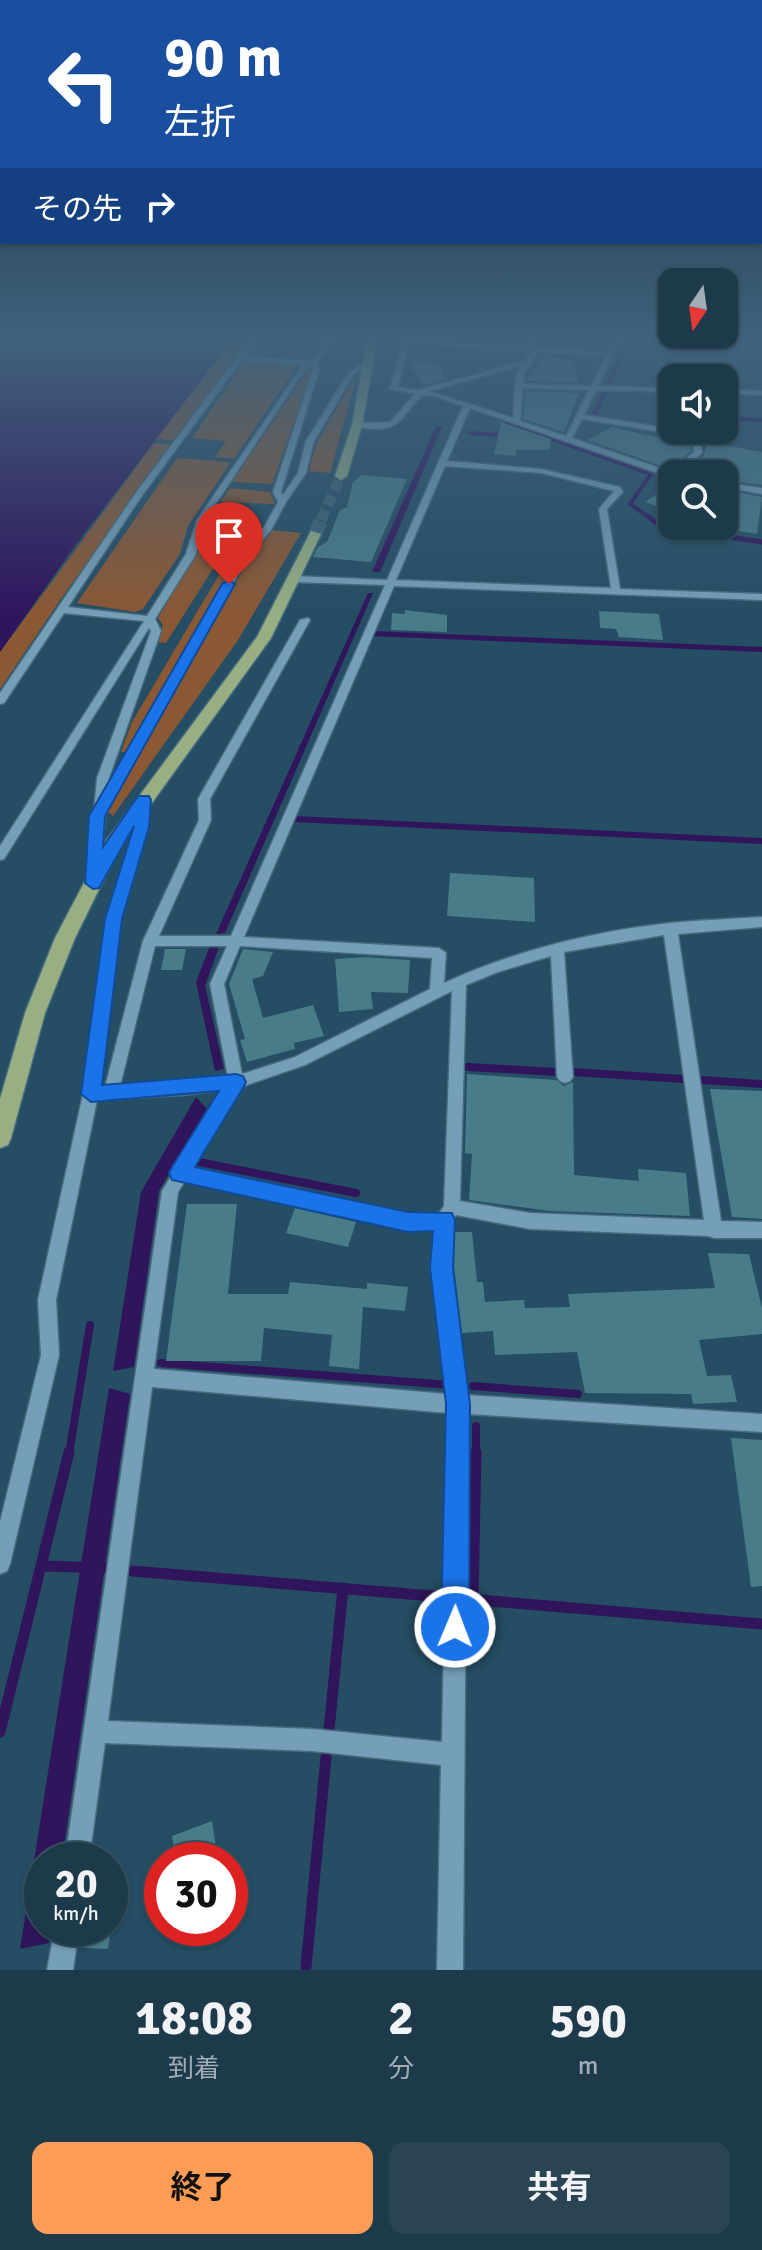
<!DOCTYPE html>
<html lang="ja">
<head>
<meta charset="utf-8">
<style>
  :root { --surface:#1c3a4a; --page:#294554; --text:#f1f3f6; --muted:#a0adb5; --line:#3a5462; --accent:#fd9d55 }
  body { margin:0; font-family:Signika,"Noto Sans JP",sans-serif; background:var(--page); color:var(--text); height:100vh; display:flex; flex-direction:column; font-size:30px; white-space:nowrap }
  * { box-sizing:border-box; margin:0 }
  p { font-size:26px; color:var(--muted) }
  .icon { flex:none; width:44px; height:44px; fill:none; stroke:currentColor; stroke-width:2; stroke-linecap:round; stroke-linejoin:round }
  .map { position:relative; height:1970px; overflow:hidden }
  .drawer { display:flex; flex-direction:column; background:var(--surface); flex:1 }
  .drawer>* { flex:none }
  .banner { position:absolute; left:0px; top:0px; width:762px; height:244px; box-shadow:0 2px 6px #0004,0 0 0 2px var(--line); background:#1a4fa0; color:#fff; overflow:hidden }
  .needle { width:52px; rotate:193deg }
  .controls { position:absolute; left:658px; top:268px; display:grid; gap:16px }
  .controls a { display:grid; place-items:center; width:80px; height:80px; border-radius:16px; background:var(--surface); box-shadow:0 2px 6px #0004,0 0 0 2px var(--line); font-size:40px }
  .speed { position:absolute; left:24px; top:1842px; display:flex; gap:16px; font-size:40px; font-weight:700; text-align:center }
  .speed>* { display:grid; place-content:center; width:104px; height:104px; border-radius:50%; background:var(--surface); box-shadow:0 2px 6px #0004,0 0 0 2px var(--line); line-height:1 }
  .speed small { font-size:20px; font-weight:400 }
  .speed .limit { border:12px solid #d22; background:#fff; color:#111 }
  .pin { position:absolute; display:grid; place-items:center; width:68px; height:68px; color:#fff; margin:-82px -34px; border-radius:50% 50% 50% 0; rotate:-45deg; box-shadow:0 0 8px #0007 }
  .pin .icon { rotate:45deg }
  .me { position:absolute; width:88px; margin:-44px; rotate:1deg; stroke-linejoin:round; filter:drop-shadow(0 0 6px #0008) }
  .turn { display:flex; align-items:center; gap:28px; height:168px; padding:0 32px; font-size:36px }
  .turn .icon { width:104px; height:104px; stroke-width:2.5 }
  .turn b { display:block; font-size:56px; line-height:68px }
  .then { display:flex; align-items:center; height:76px; padding:0 32px; background:#0003; gap:16px; font-size:30px }
  .eta { display:flex; justify-content:space-evenly; align-items:center; height:136px; text-align:center }
  .eta b { font-size:48px; font-weight:700; line-height:56px }
  .cta { display:flex; gap:16px; margin-top:auto; padding:16px 32px }
  .cta a { flex:1; height:92px; border-radius:16px; background:var(--accent); color:#111; font-size:32px; font-weight:700; line-height:92px; text-align:center }
  .cta a+a { background:var(--page); color:var(--text) }
  .map>svg:first-child { display:block }
  .green { fill:#8b5834 }
  .water { fill:#30155c }
  .lines { fill:none; stroke-linecap:round; stroke-linejoin:round }
  .stream-far4 { stroke:#30155c; stroke-width:4 }
  .stream-far3 { stroke:#30155c; stroke-width:5 }
  .stream-far2 { stroke:#30155c; stroke-width:6 }
  .stream-far1 { stroke:#30155c; stroke-width:8 }
  .stream { stroke:#30155c; stroke-width:11 }
  .building { fill:#487c88 }
  .major-tunnel-far1 { stroke:#3d6276; stroke-width:11; stroke-dasharray:11 5; stroke-linecap:butt }
  .major-tunnel { stroke:#3d6276; stroke-width:14; stroke-dasharray:14 7; stroke-linecap:butt }
  .minor-casing { stroke:#476a7d; stroke-width:3 }
  .major-casing { stroke:#476a7d; stroke-width:3 }
  .minor { fill:#759fb8; fill-rule:evenodd }
  .major { fill:#97af83; fill-rule:evenodd }
  .route { fill:#1a73e8; stroke:#114b97; stroke-width:2 }
</style>
</head>
<body>
<div class="map">
<svg width="762" height="1970" viewBox="0 0 762 1970">
  <rect width="100%" height="100%" fill="#254d63"/>
  <g class="green">
    <polygon points="231,341 247,341 175,441 156,439"/>
    <polygon points="250,361 297,366 234,459 215,457 226,441 192,438 244,362"/>
    <polygon points="308,370 313,370 272,484 232,482"/>
    <polygon points="352,382 355,382 330,473 309,471 317,442"/>
    <polygon points="154,443 173,444 63,596 0,689 0,652"/>
    <polygon points="177,458 231,462 188,526 180,554 143,609 135,612 77,603"/>
    <polygon points="230,488 270,492 275,504 220,502"/>
    <polygon points="208,521 261,530 236,558 127,752 121,752 132,722 236,546 228,545 166,643 158,642 163,625 158,618 195,555"/>
    <polygon points="273,530 301,533 238,640 113,816 108,812 248,561"/>
  </g>
  <g class="water">
    <polygon points="0,341 231,341 74,547 0,652"/>
    <polygon points="626,341 632,341 626,352 629,354 762,359 624,355 597,416 591,415"/>
    <polygon points="436,426 442,427 380,572 372,572"/>
    <polygon points="368,593 373,593 225,933 216,934"/>
    <polygon points="372,631 762,647 762,652 371,636"/>
    <polygon points="210,946 219,947 205,986 224,1069 215,1071 196,982"/>
    <polygon points="196,1097 207,1109 159,1191 134,1367 113,1371 141,1192"/>
    <polygon points="109,1388 130,1394 62,1860 42,1860 42,1928 52,1928 49,1943 20,1949"/>
  </g>
  <g class="lines">
    <g class="stream-far4">
      <polyline points="724,418 762,420"/>
      <polyline points="469,433 503,435 506,423 651,474 630,504 653,520"/>
    </g>
    <polyline class="stream-far3" points="650,518 662,527 762,542"/>
    <polyline class="stream-far2" points="294,819 762,841"/>
    <g class="stream-far1">
      <polyline points="468,1067 557,1072"/>
      <polyline points="572,1072 684,1079"/>
      <polyline points="702,1080 762,1084"/>
      <polyline points="199,1162 356,1193"/>
      <polyline points="161,1363 451,1385"/>
      <polyline points="473,1386 578,1394"/>
      <polyline points="69,1454 90,1325"/>
      <polyline points="476,1454 476,1426"/>
    </g>
    <g class="stream">
      <polyline points="45,1566 104,1568"/>
      <polyline points="132,1571 445,1597"/>
      <polyline points="467,1599 762,1624"/>
      <polyline points="473,1600 476,1452"/>
      <polyline points="329,1730 343,1588"/>
      <polyline points="0,1732 69,1452"/>
      <polyline points="306,1967 326,1757"/>
    </g>
  </g>
  <g class="building">
    <polygon points="543,355 574,361 579,383 527,381"/>
    <polygon points="408,361 438,363 446,379 424,385"/>
    <polygon points="526,391 579,393 564,432 523,419"/>
    <polygon points="501,422 551,439 549,450 517,450 515,456 494,454"/>
    <polygon points="612,427 690,445 691,451 670,469 588,440"/>
    <polygon points="707,442 762,452 762,485 724,480 724,474 684,474 704,455"/>
    <polygon points="362,475 407,479 371,562 313,557 318,547 327,542 340,510 347,507 353,482"/>
    <polygon points="672,484 672,512 645,502"/>
    <polygon points="737,492 762,497 757,534 726,529"/>
    <polygon points="405,610 447,615 447,632 391,630 392,613 405,614"/>
    <polygon points="599,611 659,614 663,640 619,637 616,629 600,628"/>
    <polygon points="450,873 534,878 535,922 447,916"/>
    <polygon points="165,949 186,949 182,970 161,970"/>
    <polygon points="243,949 273,952 263,976 252,979 263,1018 313,1005 324,1036 294,1043 295,1049 247,1062 240,1040 245,1039 229,984"/>
    <polygon points="364,957 410,960 408,993 371,992 373,1009 339,1012 335,959"/>
    <polygon points="467,1074 556,1080 564,1086 573,1082 574,1175 639,1181 638,1169 686,1173 690,1216 549,1211 469,1200 472,1154 465,1153"/>
    <polygon points="710,1089 762,1091 762,1219 732,1217"/>
    <polygon points="187,1204 237,1204 228,1294 288,1294 290,1282 367,1289 367,1283 408,1287 405,1311 363,1307 359,1369 329,1366 332,1335 264,1328 261,1361 166,1361"/>
    <polygon points="295,1208 356,1222 348,1247 286,1233"/>
    <polygon points="455,1232 472,1232 477,1282 483,1282 485,1302 524,1300 525,1308 570,1307 568,1294 715,1288 708,1253 749,1254 762,1308 762,1334 699,1340 707,1376 731,1375 737,1402 693,1404 691,1394 585,1393 577,1352 495,1355 493,1331 462,1333 454,1267"/>
    <polygon points="731,1438 762,1440 762,1586 751,1587"/>
    <polygon points="212,1821 218,1860 176,1860 172,1836"/>
    <polygon points="87,1928 111,1928 108,1949 84,1948"/>
  </g>
  <g class="lines">
    <polyline class="major-tunnel-far1" points="321,520 341,476"/>
    <polyline class="major-tunnel" points="315,534 322,518"/>
    <defs>
      <g id="minor">
        <path d="M249,341h6l-11,16 67,4 15,-20h6l-16,22 3,7 -38,122 2,3 15,-22 8,-32 43,-69 14,-8 5,1 -14,9 -40,67 -8,32 -20,29 -15,28 -25,30 -140,251 -8,73 -5,1 -6,-4 6,-62 -2,-3 3,-5 3,-33 54,-147 -2,-3 -145,231 -4,1v-14l144,-225 -80,-8 -60,90 -4,1v-11l135,-199zM241,361l62,4 -106,155 -11,34 -39,62 -79,-9 73,-110zM311,366l2,4 -40,122 5,10 -15,27 -26,30 -129,227 1,-8 52,-147 -6,-12 41,-65 9,-34 101,-152z"/>
        <path d="M403,341l127,6 1,-6h6v7l71,4 6,-11h6l-22,45 74,2v4l-76,-2 -12,25 107,17v-2h8l3,23 -23,21h-7v3h-3l-199,-69 -23,53 94,8 79,18 3,5 -16,17 13,80 142,5v6l-368,-14 -150,351 195,11 7,5 -2,30c69,-32 151,-52 226,-60 30,-3 62,-4 92,-6v10l-84,7 43,287 41,1v16h-48l-6,-2 -178,-7 -74,-14 -4,6 -1,47 15,127 296,19v18l-295,-18 -4,556h-26l4,-205 -129,-14 -207,-8 -16,117h-24l97,-669 61,-101 -40,5 -86,5 -41,200 3,55 -49,209 -3,7 -7,3v-52l41,-167 -3,-55 45,-206 23,-175 29,-92 3,-27 6,-4 6,4 -3,27 -27,92 -21,168h6l38,-146 56,-121 -1,-21 102,-179 8,-2 2,2 -100,179 1,21 -52,116h72l154,-351 -91,-3 -5,-3 5,-3 93,4 76,-174 -29,-10 -12,-1c-28,30 -21,38 -68,32v-4h3l33,-1 25,-28 -25,-5zM409,344l121,7 -5,10 -107,29 -20,-3zM537,352l69,4 -15,30 -68,-2 1,-9zM522,366l-6,9 -3,43 -84,-27zM523,388l66,2 -23,46 -46,-15zM582,419l110,18 2,15 -23,20 -99,-34zM445,466l96,7 73,18 -15,18 12,79 -215,-8zM664,935l40,285 -174,-7 -70,-12 6,-216 32,-13 53,-16 6,121 3,4 5,2 5,-2 3,-4 -9,-125zM155,946h72l-17,38 18,93 -45,6 -63,3zM240,946l192,12 -2,31 -135,68 -53,17 -18,-90zM452,991l-8,215 -5,7 -31,1 -216,-46 49,-81 64,-22zM185,1181l223,49 27,-2 -2,40 14,126 -293,-25 24,-177zM152,1387l296,26 -6,329 -130,-13 -204,-8z"/>
        <polygon points="724,389 762,391 762,395 724,393"/>
        <polygon points="724,483 762,488 762,494 724,487"/>
        <polygon points="55,1928 79,1928 73,1970 47,1970"/>
      </g>
      <g id="major">
        <polygon points="367,341 377,341 362,425 347,476 341,480 335,476 352,425"/>
        <polygon points="311,531 321,534 271,638 120,847 75,938 45,1013 11,1138 8,1145 0,1148 0,1099 25,1013 55,938 106,841 257,637"/>
      </g>
    </defs>
    <use href="#minor" class="minor-casing"/>
    <use href="#major" class="major-casing"/>
    <use href="#minor" class="minor"/>
    <use href="#major" class="major"/>
  </g>
  <linearGradient id="sky" x2="0" y2="1"><stop stop-color="#142a36"/><stop offset="0.55" stop-color="#40627c"/><stop offset="1" stop-color="#40627c" stop-opacity="0"/></linearGradient>
  <rect width="762" height="617" fill="url(#sky)"/>
  <polygon class="route" points="229,580 235,584 105,816 103,847 138,796 149,796 151,800 149,827 122,919 102,1085 236,1074 243,1076 246,1082 243,1088 195,1167 408,1212 452,1213 455,1220 453,1268 470,1404 469,1627 465,1637 455,1641 445,1637 441,1627 446,1404 430,1268 433,1231 408,1232 172,1180 169,1173 172,1167 219,1091 91,1102 81,1094 105,919 134,826 99,888 93,889 85,883 89,816 222,584"/>
</svg>
<div class="controls">
<a><svg class="needle" viewBox="-14 -14 28 28"><path d="M0-13l5 13h-10z" fill="#e53935"/><path d="M0 13l5-13h-10z" fill="#a0adb5"/></svg></a>
<a><svg class="icon" aria-label="sound" viewBox="0 0 24 24"><path d="M4 9h4l5-4v14l-5-4H4zM17 9q2 3 0 6"/></svg></a>
<a><svg class="icon" aria-label="search" viewBox="0 0 24 24"><circle cx="10" cy="10" r="6"/><path d="M15 15l6 6"/></svg></a>
</div>
<div class="speed"><div>20<small>km/h</small></div><div class="limit">30</div></div>
<div class="pin" style="left:229px;top:584px;background:#d93025"><svg class="icon" aria-label="arrive" viewBox="0 0 24 24"><path d="M6 21V4h12l-3 4 3 4H6"/></svg></div>
<svg class="me" style="left:455px;top:1627px" viewBox="-20 -20 40 40"><circle r="17" fill="#1a73e8" stroke="#fff" stroke-width="3"/><path d="M0-11L8 9 0 5-8 9z" fill="#fff"/></svg>
<div class="banner">
<div class="turn"><svg class="icon" aria-label="left" viewBox="0 0 24 24"><path d="M17 20v-9H6M10 6l-5 5 5 5"/></svg><div><b>90 m</b>左折</div></div>
<div class="then">その先<svg class="icon" aria-label="right" viewBox="0 0 24 24"><path d="M7 20v-9h11M14 6l5 5-5 5"/></svg></div>
</div>
</div>
<section class="drawer">
<div class="eta">
<div><b>18:08</b><p>到着</p></div>
<div><b>2</b><p>分</p></div>
<div><b>590</b><p>m</p></div>
</div>
<div class="cta"><a>終了</a><a>共有</a></div>
</section>
</body>
</html>
